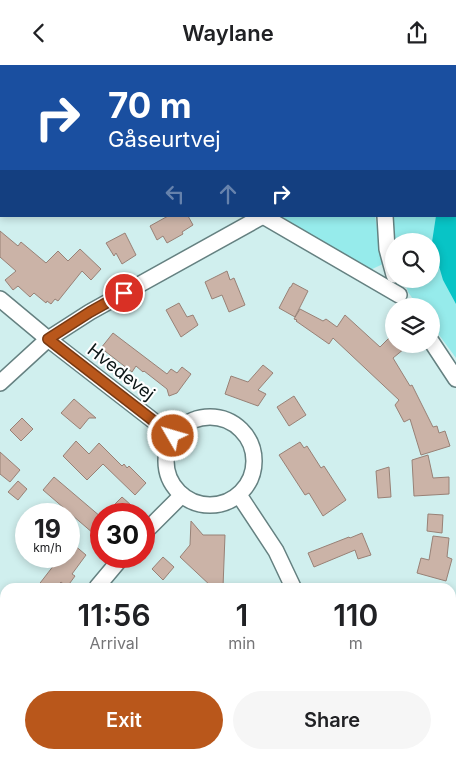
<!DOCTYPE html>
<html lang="en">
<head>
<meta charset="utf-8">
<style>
  :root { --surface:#fff; --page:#f6f6f6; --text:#202124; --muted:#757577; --accent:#b9571b }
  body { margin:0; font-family:Inter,sans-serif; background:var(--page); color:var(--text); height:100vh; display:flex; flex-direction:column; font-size:19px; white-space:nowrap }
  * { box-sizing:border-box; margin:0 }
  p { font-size:16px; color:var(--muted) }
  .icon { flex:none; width:28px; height:28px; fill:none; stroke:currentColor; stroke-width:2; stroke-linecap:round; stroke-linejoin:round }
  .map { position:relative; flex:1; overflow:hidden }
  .drawer { position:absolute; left:0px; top:518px; width:456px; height:176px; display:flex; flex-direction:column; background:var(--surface); border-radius:15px 15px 0 0; box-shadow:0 2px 8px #0003 }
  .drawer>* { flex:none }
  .top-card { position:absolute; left:0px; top:0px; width:456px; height:152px; box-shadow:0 2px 8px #0003; background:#1a4fa0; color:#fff; overflow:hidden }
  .tools { position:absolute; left:385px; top:168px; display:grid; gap:10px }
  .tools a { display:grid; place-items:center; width:55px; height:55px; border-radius:50%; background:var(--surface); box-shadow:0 2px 8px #0003; font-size:25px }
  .speed { position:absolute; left:15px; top:438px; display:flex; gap:10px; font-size:25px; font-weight:700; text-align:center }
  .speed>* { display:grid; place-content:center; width:65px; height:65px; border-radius:50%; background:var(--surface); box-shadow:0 2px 8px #0003; line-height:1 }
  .speed small { font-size:12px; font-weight:400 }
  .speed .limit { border:8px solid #d22; background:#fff; color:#111 }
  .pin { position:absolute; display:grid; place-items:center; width:42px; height:42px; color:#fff; margin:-21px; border:2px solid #fff; border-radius:50%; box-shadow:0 1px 5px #0007 }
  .me { position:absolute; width:55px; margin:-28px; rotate:308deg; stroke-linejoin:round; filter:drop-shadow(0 0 4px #0008) }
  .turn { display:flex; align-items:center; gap:18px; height:105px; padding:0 25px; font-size:22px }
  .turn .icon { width:65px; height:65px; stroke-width:2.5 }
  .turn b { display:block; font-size:35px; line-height:42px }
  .lanes { display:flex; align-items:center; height:48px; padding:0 25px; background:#0003; justify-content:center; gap:25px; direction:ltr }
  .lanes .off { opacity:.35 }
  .eta { display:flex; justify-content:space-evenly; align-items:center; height:85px; text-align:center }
  .eta b { font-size:30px; font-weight:600; line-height:35px }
  .action { display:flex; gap:10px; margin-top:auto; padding:10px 25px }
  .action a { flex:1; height:58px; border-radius:30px; background:var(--accent); color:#fff; font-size:20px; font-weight:600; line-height:58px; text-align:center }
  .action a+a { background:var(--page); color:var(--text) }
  header { display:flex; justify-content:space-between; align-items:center; height:65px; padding:0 25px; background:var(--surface); font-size:22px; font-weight:600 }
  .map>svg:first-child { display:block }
  .green { fill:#96ebeb }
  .water { fill:#08c4c6 }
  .building { fill:#cbb3a7; stroke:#988176 }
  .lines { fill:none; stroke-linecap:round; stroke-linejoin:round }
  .minor-casing { stroke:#658181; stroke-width:18 }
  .minor { stroke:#fff; stroke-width:15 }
  .route-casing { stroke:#783912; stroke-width:12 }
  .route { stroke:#b9571b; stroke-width:9 }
  .labels { text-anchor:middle; stroke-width:4; stroke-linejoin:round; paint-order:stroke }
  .street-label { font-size:18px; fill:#0b1616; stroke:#fff }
</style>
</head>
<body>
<header><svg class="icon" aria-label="back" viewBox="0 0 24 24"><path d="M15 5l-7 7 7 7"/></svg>Waylane<svg class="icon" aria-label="share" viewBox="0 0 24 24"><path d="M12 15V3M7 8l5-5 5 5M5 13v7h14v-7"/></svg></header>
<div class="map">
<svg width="456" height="693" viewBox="0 0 456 693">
  <rect width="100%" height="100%" fill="#d0efee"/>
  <g class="green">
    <polygon points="456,9 456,293 431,259 431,241 418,241 408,227 404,214 431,214 431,176 395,176 393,151 455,151"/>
    <polygon points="280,151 375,151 383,199 370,205"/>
    <polygon points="456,582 456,693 286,693 299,689 451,689 451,589"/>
  </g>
  <g class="water">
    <polygon points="456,122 456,239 443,215 432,177 436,151 455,151"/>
    <polygon points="456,655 456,693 425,693 427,689 451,689 451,660"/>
  </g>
  <g class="building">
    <polygon points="168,151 188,151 193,160 182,167 183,169 167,178 163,171 157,175 150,161"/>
    <polygon points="0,166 18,181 21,177 46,198 58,186 68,196 80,184 101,204 91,215 82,206 58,236 55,234 51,239 47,236 46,238 34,228 30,232 18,221 13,225 5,215 16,206 0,192"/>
    <polygon points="125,168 136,190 122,199 116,188 114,191 106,178"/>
    <polygon points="227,206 230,215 234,213 245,240 229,247 222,230 212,234 205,217"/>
    <polygon points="293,218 308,226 295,252 279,243 290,222 291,222"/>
    <polygon points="179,238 187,252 193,250 198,260 181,272 166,245"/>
    <polygon points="300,244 323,256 326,254 337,262 345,250 380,282 394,268 394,279 410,279 393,293 410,321 412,320 433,362 437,361 439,368 445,366 450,381 421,390 410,354 404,357 395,340 399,335 333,273 329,279 296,256 297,255 294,254"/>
    <polygon points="113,268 167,309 171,304 177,308 182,302 191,309 177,328 169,331 167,324 144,306 143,307 136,301 132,307 101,283"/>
    <polygon points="263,300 273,308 258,325 266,329 258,341 225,329 231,311 248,317"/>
    <polygon points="294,331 306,350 289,361 277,342"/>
    <polygon points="74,334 96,353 89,353 80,364 61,348"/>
    <polygon points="22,353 33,364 21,376 10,365"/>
    <polygon points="76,376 89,389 99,378 122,401 124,399 127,403 129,401 146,418 135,430 103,399 87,415 63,391"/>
    <polygon points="300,377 304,383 307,381 321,403 324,401 346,435 323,451 309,428 305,430 279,390"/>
    <polygon points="0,387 20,405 10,417 0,409"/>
    <polygon points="428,390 433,413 449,412 449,429 414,431 412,395"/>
    <polygon points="389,402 391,432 378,433 376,406"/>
    <polygon points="54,412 101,452 101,475 43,425"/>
    <polygon points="18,416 27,424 18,435 8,427"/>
    <polygon points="122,432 141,449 122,449 113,441"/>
    <polygon points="428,449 443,450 442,468 427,466"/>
    <polygon points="191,456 203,470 225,470 223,522 212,522 180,492 190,480"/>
    <polygon points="362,468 371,490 358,494 355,485 314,502 308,488 349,472 350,473"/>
    <polygon points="433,471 449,473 447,492 452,494 446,516 417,508 421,493 429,495"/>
    <polygon points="73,479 86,490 72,509 75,511 67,522 61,517 56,522 37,522 61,491 69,491 69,485"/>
    <polygon points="163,492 174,502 163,515 152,504"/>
  </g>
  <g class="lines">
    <defs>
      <g id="minor">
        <polyline points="56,0 58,1"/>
        <polyline points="368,0 370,1"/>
        <polyline points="447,1 448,0"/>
        <polyline points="263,151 399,230"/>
        <polyline points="385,151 387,184 394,210"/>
        <polyline points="0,234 48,274 173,371"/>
        <polyline points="431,276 456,314"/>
        <polyline points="0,318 48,274 90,247 263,151"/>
        <circle cx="210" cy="396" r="44"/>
        <polyline points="239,430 276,486 293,522"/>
        <polyline points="144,468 182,430"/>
        <polyline points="97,522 123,491"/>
        <polyline points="451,579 456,572"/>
        <polyline points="0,682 5,672"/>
        <polyline points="269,693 283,689"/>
      </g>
    </defs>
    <use href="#minor" class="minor-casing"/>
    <use href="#minor" class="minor"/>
  </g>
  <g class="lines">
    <defs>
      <polyline id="route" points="124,228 90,247 48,274 173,371"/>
    </defs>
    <use href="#route" class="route-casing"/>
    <use href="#route" class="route"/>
  </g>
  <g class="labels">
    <g class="street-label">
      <text transform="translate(121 307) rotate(38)" y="6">Hvedevej</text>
    </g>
  </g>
</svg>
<div class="tools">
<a><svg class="icon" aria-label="search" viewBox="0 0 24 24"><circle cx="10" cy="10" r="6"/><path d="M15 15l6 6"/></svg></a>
<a><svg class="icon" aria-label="layers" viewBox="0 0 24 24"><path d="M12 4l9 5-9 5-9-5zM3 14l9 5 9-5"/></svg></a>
</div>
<div class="speed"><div>19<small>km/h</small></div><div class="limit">30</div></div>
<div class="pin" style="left:124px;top:228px;background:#d93025"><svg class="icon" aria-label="arrive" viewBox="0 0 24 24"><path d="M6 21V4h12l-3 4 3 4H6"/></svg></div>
<svg class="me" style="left:173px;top:371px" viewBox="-20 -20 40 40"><circle r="17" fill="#b9571b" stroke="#fff" stroke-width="3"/><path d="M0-11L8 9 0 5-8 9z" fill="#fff"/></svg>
<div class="top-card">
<div class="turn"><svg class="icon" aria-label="right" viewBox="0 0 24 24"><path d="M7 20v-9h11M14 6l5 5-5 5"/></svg><div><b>70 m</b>Gåseurtvej</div></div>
<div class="lanes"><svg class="icon off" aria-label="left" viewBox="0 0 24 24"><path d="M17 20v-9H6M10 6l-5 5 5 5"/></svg><svg class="icon off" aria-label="ahead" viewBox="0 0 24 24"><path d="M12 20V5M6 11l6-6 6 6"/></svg><svg class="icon" aria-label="right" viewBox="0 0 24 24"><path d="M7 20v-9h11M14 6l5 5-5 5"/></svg></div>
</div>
<section class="drawer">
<div class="eta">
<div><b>11:56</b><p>Arrival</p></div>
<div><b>1</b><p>min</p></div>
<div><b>110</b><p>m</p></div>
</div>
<div class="action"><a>Exit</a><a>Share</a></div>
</section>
</div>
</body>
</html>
